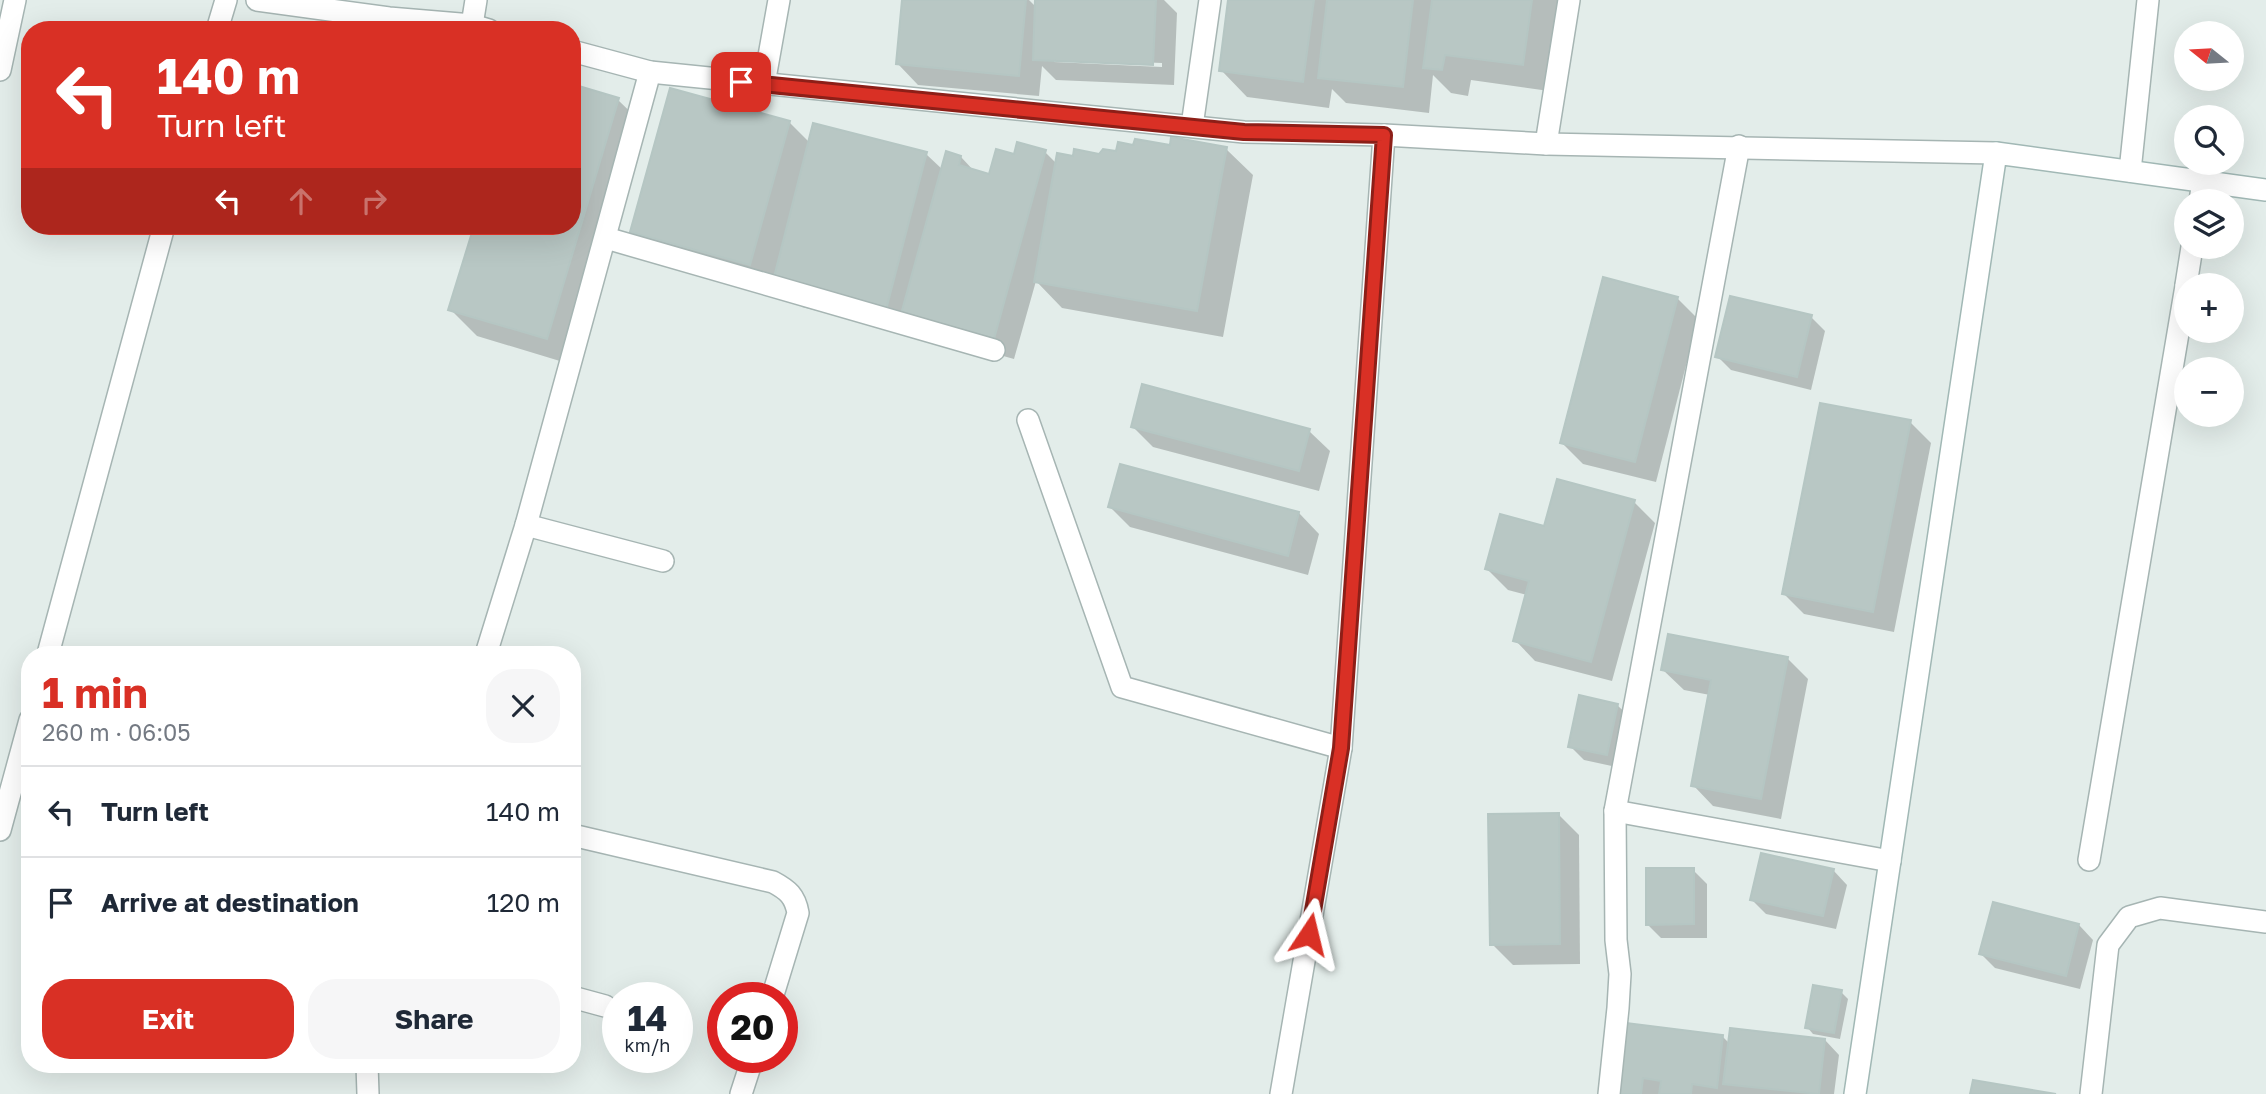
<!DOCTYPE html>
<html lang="en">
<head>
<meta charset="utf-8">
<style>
  :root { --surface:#fff; --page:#f6f6f7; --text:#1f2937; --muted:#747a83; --line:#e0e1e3; --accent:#d93025 }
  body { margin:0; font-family:"Golos Text",sans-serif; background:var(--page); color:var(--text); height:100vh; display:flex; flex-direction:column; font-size:26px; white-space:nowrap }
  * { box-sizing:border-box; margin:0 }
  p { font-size:23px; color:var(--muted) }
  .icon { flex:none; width:38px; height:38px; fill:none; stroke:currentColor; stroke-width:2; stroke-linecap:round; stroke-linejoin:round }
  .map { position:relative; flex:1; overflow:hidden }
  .details { position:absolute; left:21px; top:646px; width:560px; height:427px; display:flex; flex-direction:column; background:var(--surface); border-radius:28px; box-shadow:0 7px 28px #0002 }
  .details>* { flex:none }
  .banner { position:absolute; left:21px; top:21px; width:560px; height:214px; border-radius:28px; box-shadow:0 7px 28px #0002; background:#d93025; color:#fff; overflow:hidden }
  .needle { width:46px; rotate:288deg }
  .buttons { position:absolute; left:2174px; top:21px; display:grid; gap:14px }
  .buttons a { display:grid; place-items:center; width:70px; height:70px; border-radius:50%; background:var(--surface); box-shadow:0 7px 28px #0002; font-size:35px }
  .speed { position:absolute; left:602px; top:982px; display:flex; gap:14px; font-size:35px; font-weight:700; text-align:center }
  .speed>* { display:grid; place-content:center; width:91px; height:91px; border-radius:50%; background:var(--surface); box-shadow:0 7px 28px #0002; line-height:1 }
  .speed small { font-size:18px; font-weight:400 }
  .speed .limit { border:10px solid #d22; background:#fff; color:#111 }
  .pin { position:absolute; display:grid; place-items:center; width:60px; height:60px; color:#fff; margin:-30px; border-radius:14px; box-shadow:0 4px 10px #0006 }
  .me { position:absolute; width:77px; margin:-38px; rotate:10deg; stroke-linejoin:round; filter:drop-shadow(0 0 5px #0008) }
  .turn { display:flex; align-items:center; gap:24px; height:147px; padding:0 21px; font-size:32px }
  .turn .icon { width:91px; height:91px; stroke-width:2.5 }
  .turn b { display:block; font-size:49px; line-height:60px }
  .lanes { display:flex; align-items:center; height:66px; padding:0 21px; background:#0003; justify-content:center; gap:35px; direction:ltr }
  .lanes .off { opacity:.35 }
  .round { display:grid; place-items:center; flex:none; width:74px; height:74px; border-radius:28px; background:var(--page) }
  .summary { display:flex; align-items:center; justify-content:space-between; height:119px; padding:0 21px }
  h1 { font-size:42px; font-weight:700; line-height:52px; color:var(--accent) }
  .button { display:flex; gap:14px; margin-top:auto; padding:14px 21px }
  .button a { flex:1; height:80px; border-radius:28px; background:var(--accent); color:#fff; font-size:28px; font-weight:700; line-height:80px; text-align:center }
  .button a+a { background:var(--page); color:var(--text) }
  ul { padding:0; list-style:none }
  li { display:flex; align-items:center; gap:21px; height:91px; padding:0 21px; border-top:2px solid var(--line) }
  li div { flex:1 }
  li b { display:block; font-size:26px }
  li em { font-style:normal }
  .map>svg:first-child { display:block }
  .shadow { fill:#0003; fill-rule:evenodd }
  .building { fill:#b8c7c4; stroke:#b5c6c3; stroke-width:2 }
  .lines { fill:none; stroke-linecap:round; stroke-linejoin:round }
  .lane-casing { stroke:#a6b5b3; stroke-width:24 }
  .street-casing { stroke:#a6b5b3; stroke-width:24 }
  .secondary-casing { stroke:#a1b8b5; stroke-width:24 }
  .lane { stroke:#fff; stroke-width:21 }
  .street { stroke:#fff; stroke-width:21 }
  .secondary { stroke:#fff; stroke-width:21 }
  .route-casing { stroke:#8d1f18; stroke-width:18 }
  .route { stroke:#d93025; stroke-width:12 }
</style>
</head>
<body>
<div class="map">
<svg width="2266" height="1094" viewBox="0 0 2266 1094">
  <rect width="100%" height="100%" fill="#e3edea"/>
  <g class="shadow">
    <path d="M904,0h125l8,8v-8h127l13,13 -3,72 -118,-5 -14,-14 -3,30 -121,-11 -20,-21zM1054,59l108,4v4l-108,-5z"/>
    <polygon points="1230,0 1561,0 1549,91 1471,80 1468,96 1451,93 1433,75 1429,113 1346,103 1332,89 1329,108 1247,97 1221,70"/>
    <polygon points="671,90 790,123 810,143 926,154 943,170 961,157 975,172 991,176 1015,156 1045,152 1057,164 1075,159 1171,147 1226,149 1253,175 1223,337 1062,308 1036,281 1014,359 924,334 913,335 802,307 773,278 653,252 632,231"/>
    <polygon points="618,100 645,126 573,365 477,336 450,309 476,226 572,226"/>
    <polygon points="1677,298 1698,319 1656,482 1583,464 1562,443"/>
    <polygon points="1811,317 1825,331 1811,390 1731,370 1717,356"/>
    <polygon points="1910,422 1931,443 1894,632 1804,614 1784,594"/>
    <polygon points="1132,426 1309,431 1330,451 1319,491 1153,447"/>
    <polygon points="1634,502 1655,523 1612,681 1535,661 1515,640 1527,595 1508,590 1487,569"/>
    <polygon points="1110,507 1299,513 1319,534 1308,575 1130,527"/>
    <polygon points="1787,658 1808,679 1781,819 1713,806 1693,785 1710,695 1684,690 1663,670"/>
    <polygon points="1617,705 1632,719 1621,768 1584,760 1570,746"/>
    <polygon points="1558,814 1579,835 1580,964 1513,965 1492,944"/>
    <polygon points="1693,870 1707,884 1707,938 1661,938 1647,924"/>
    <polygon points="1833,870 1847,885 1836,929 1766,914 1752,900"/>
    <polygon points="2079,925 2093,940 2080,989 1995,968 1981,954"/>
    <polygon points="1841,992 1848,999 1840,1039 1813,1034 1807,1027"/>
    <polygon points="1628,1025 1723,1037 1730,1044 1825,1040 1839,1055 1834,1094 1619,1094"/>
  </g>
  <g class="building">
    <polygon points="902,0 1026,0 1019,76 896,64"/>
    <polygon points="1035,0 1156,0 1153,65 1033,60"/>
    <polygon points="1228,0 1314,0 1303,82 1219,71"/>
    <polygon points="1327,0 1413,0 1403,87 1318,78"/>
    <polygon points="1432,0 1532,0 1523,65 1445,55 1442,70 1423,68"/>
    <polygon points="572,84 619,98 547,339 448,310 474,226 572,226"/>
    <polygon points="670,88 790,121 750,265 630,232"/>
    <polygon points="813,123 927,152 886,310 773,281"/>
    <polygon points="1171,137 1227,147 1197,311 1034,282 1057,153 1073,156 1074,149 1099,154 1103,149 1116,151 1118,142 1133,145 1135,139 1170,145"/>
    <polygon points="1017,142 1046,150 994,339 901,314 946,151 961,156 959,165 989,174 996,149 1014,154"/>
    <polygon points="1603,277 1678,297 1635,462 1560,443"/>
    <polygon points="1730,296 1812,315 1797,377 1715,357"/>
    <polygon points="1142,384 1310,429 1299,471 1131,427"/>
    <polygon points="1820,403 1911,420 1873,612 1782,594"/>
    <polygon points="1120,464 1299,512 1288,556 1108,507"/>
    <polygon points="1557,479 1635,500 1591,662 1513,641 1529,581 1485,569 1500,514 1544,526"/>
    <polygon points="1668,634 1788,657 1761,799 1691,786 1711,680 1661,670"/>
    <polygon points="1579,695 1618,704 1607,755 1568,747"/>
    <polygon points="1559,813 1560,944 1490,945 1488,814"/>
    <polygon points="1761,853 1834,869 1823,916 1750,900"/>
    <polygon points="1646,868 1694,868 1694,924 1646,925"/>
    <polygon points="1993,902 2079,924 2066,976 1979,954"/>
    <polygon points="1813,985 1842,990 1834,1033 1805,1028"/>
    <polygon points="1626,1023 1723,1035 1717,1088 1692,1084 1691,1094 1659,1094 1661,1081 1643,1078 1641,1094 1618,1094"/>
    <polygon points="1730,1028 1825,1039 1819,1094 1723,1084"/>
    <polygon points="1973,1080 2056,1094 1970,1094"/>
  </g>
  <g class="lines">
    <defs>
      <g id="lane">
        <polyline points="1028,420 1122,687 1341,748"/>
        <polyline points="526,525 663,561"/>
        <polyline points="1281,1094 1341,748 1384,135"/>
      </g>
      <g id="street">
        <polyline points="257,0 389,18 472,25 489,30"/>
        <polyline points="472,25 476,0"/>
        <polyline points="217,30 226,0"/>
        <polyline points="572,51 650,72 1244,132 1384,135 1546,144 1996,153"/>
        <polyline points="0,70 15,0"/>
        <polyline points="764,84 779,0"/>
        <polyline points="1192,126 1210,0"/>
        <polyline points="1546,144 1569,0"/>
        <polyline points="2130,171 2148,0"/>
        <polyline points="2200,201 2203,181"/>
        <polyline points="606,238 994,350"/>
        <polyline points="2186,285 2192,247"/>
        <polyline points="48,654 164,226"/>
        <polyline points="486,654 526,525 650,72"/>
        <polyline points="1615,811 1890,861"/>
        <polyline points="0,830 30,720"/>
        <path d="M572,835l201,47c15,8 22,14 25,31l-26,85"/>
        <polyline points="2089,860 2186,286"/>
        <polyline points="572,997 605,1006"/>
        <polyline points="367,1064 368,1094"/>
        <polyline points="741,1094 753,1057"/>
        <polyline points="1609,1094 1618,1008 1620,974 1616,940 1615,811 1739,146"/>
        <polyline points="2091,1094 2108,945 2129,917 2160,908 2266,922"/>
      </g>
      <polyline id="secondary" points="1855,1094 1996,153 2266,190"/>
    </defs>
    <use href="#lane" class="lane-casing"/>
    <use href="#street" class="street-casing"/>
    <use href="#secondary" class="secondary-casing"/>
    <use href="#lane" class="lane"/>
    <use href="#street" class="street"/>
    <use href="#secondary" class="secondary"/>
  </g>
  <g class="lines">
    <defs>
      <polyline id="route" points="741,82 1244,132 1384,135 1341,748 1309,934"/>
    </defs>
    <use href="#route" class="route-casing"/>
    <use href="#route" class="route"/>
  </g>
</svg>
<div class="buttons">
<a><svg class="needle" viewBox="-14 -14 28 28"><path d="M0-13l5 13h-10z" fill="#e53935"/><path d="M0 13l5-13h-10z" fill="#747a83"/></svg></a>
<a><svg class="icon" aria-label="search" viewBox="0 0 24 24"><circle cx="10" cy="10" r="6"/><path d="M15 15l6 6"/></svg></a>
<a><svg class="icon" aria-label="layers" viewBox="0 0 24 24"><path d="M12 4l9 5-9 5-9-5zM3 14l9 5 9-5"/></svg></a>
<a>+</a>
<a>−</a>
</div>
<div class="speed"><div>14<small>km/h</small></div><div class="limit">20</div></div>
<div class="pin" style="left:741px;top:82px;background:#d93025"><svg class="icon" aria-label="arrive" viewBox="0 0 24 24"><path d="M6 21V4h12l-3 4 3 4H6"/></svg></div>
<svg class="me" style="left:1309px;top:934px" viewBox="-20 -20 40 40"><path d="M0-17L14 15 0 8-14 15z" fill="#d93025" stroke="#fff" stroke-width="4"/></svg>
<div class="banner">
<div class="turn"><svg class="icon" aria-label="left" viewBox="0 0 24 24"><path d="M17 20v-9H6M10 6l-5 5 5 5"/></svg><div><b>140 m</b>Turn left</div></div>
<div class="lanes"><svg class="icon" aria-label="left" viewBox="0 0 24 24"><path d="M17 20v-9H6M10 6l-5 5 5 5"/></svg><svg class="icon off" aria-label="ahead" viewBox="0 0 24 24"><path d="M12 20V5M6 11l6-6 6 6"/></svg><svg class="icon off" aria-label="right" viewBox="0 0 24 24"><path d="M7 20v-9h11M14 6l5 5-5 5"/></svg></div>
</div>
<section class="details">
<div class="summary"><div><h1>1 min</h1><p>260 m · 06:05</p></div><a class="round"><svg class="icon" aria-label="close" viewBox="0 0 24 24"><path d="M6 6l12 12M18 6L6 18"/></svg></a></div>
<ul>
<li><svg class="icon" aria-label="left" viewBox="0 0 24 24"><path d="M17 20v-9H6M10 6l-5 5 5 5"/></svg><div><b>Turn left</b></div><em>140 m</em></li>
<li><svg class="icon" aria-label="arrive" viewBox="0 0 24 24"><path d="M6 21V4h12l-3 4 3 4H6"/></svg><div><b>Arrive at destination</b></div><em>120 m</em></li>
</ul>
<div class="button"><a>Exit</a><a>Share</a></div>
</section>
</div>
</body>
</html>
